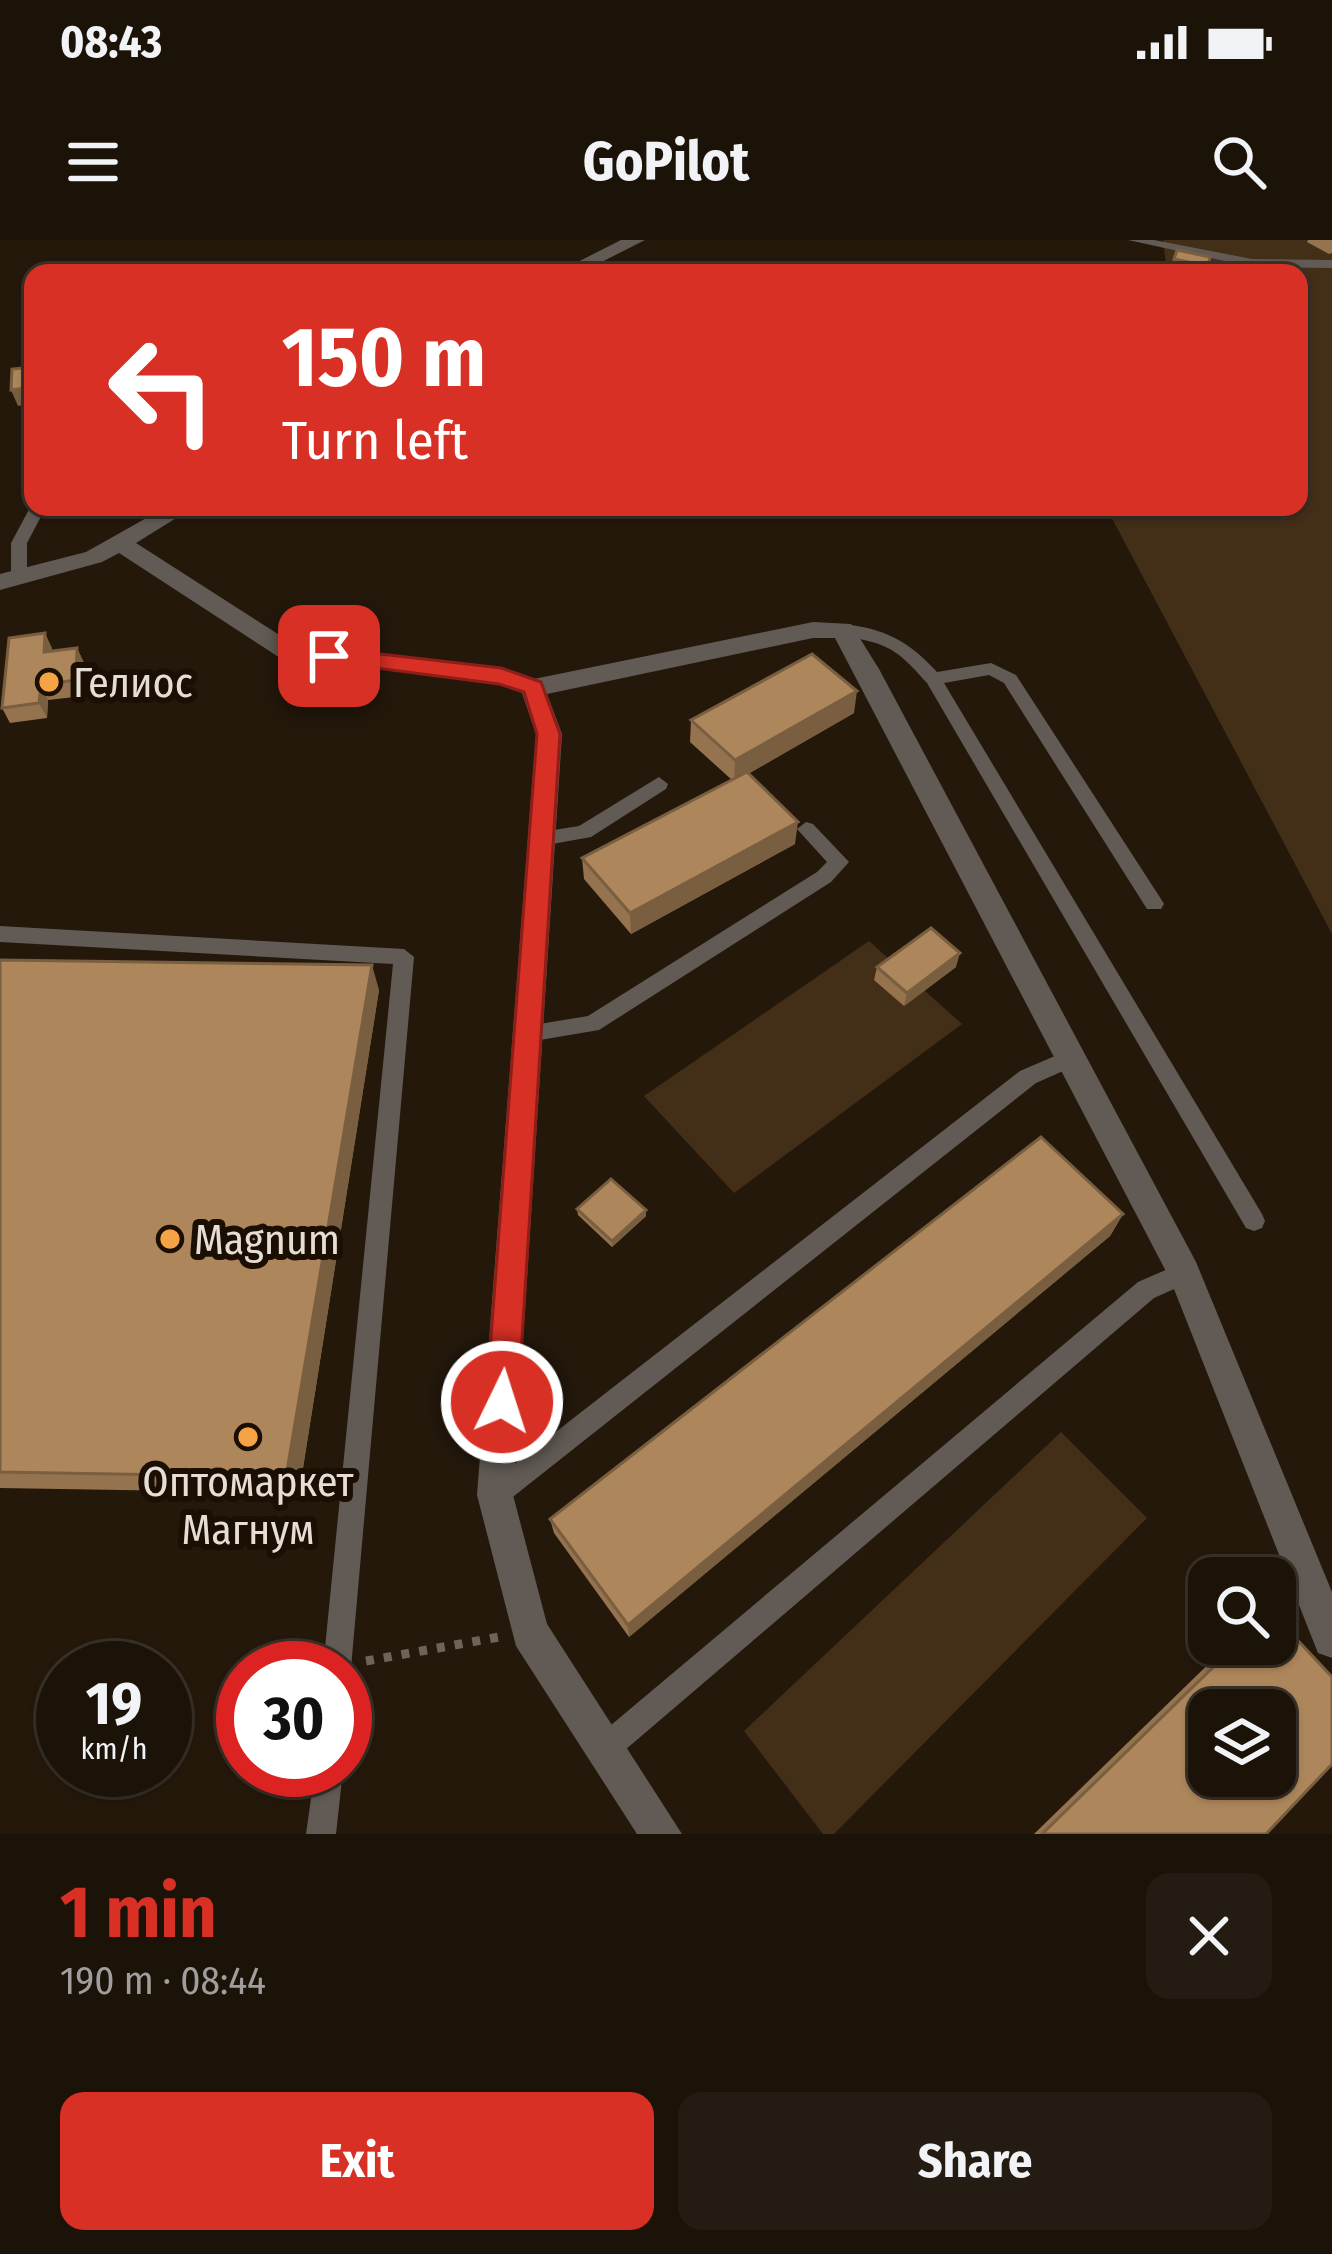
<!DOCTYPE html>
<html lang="en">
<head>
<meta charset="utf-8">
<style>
  :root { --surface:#1b1208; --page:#241b12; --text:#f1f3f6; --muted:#a09e9c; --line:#393229; --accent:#d93025 }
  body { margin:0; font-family:"Fira Sans Condensed",sans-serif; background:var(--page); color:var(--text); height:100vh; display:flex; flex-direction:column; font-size:45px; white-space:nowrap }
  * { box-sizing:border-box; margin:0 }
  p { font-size:39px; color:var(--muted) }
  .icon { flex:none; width:66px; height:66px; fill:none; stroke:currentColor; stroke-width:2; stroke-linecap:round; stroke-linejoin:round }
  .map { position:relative; height:1594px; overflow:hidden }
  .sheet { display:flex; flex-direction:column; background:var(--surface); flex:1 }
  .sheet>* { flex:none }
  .banner { position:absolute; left:24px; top:24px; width:1284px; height:252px; border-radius:24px; box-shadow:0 3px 9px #0004,0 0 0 3px var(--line); background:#d93025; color:#fff; overflow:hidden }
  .buttons { position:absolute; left:1188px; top:1317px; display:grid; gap:24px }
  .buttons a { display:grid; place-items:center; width:108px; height:108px; border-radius:24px; background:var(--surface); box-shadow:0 3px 9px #0004,0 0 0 3px var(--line); font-size:60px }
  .speed { position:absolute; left:36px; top:1401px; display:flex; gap:24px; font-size:60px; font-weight:700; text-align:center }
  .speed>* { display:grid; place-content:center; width:156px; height:156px; border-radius:50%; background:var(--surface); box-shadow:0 3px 9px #0004,0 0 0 3px var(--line); line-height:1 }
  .speed small { font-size:30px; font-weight:400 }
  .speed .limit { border:18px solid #d22; background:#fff; color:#111 }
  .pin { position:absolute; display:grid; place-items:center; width:102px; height:102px; color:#fff; margin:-51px; border-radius:24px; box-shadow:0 6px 18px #0006 }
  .me { position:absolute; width:132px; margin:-66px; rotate:4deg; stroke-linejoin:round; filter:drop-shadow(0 0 9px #0008) }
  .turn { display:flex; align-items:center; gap:42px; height:252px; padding:0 60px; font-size:54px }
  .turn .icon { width:156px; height:156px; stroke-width:2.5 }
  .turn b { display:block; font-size:84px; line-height:102px }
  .round { display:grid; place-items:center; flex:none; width:126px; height:126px; border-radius:24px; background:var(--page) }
  .headline { display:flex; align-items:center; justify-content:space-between; height:204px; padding:0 60px }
  h1 { font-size:72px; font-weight:700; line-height:90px; color:var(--accent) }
  .action { display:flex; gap:24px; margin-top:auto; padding:24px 60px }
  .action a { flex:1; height:138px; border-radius:24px; background:var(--accent); color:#fff; font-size:48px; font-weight:700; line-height:138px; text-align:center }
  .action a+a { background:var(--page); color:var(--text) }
  .status { display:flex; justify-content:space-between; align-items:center; height:84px; padding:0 60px; background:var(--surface); direction:ltr }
  .status svg { height:33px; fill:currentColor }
  header { display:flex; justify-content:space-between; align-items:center; height:156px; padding:0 60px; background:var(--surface); font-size:54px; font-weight:700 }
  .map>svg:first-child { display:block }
  .green { fill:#432e18 }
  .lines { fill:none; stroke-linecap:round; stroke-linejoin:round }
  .path { stroke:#6d6358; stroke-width:9; stroke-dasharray:8 10; stroke-linecap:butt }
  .lane { fill:#625b55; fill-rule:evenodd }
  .street { fill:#625b55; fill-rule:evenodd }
  .wall { fill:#95734f }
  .shaded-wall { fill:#795e40 }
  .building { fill:#ad865c; stroke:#795e40; stroke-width:3; fill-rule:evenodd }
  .route { fill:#d93025; stroke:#8d1f18; stroke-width:3 }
  .poi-dot { fill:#f4a444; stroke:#1b0f04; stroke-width:4.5 }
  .labels { text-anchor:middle; stroke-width:12; stroke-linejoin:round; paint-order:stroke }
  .poi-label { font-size:42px; fill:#e6ded5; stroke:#1b0f04; text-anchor:start }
</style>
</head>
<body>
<div class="status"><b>08:43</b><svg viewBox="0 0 49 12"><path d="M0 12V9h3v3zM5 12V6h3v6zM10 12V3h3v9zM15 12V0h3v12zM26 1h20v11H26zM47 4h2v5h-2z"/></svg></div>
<header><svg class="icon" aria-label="menu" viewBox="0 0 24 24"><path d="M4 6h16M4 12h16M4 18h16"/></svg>GoPilot<svg class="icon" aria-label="search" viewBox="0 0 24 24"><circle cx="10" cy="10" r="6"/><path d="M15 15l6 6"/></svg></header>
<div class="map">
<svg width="1332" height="1594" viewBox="0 0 1332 1594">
  <rect width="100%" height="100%" fill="#24180b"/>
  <g class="green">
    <polygon points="1163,0 1332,0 1332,694 1106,267 1299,267 1299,33 1167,33"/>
    <polygon points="869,701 962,784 734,953 644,856"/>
    <polygon points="1061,1192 1147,1278 834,1594 823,1594 744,1491"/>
  </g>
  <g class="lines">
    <polyline class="path" points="366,1421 499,1397"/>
    <g class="lane">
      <polygon points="1128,0 1154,0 1252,19 1332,20 1332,28 1252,27"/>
      <polygon points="32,264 33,267 46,267 27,303 27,338 19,343 11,338 11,303"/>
      <path d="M842,384c42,4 67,17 95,48l54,-9 25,12 145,224 3,5 -3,5h-14l-143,-226 -15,-8 -45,8 318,531 3,7 -3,7 -8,3 -8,-3 -319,-545c-34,-39 -42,-39 -91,-49l-2,-4z"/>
      <polygon points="659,537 668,544 666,549 591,597 541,606 532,599 541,592 579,586"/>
      <polygon points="806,582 813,584 849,622 831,642 599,790 528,802 521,799 518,793 521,787 588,776 817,632 827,622 797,589"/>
      <polygon points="0,686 404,709 414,717 351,1428 347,1438 345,1428 323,1428 393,724 0,702"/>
      <polygon points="1071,809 1079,812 1082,818 1079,824 1036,843 504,1264 495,1268 486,1264 482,1255 486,1246 1020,831"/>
      <polygon points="1184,1022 1192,1025 1196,1033 1192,1041 1154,1058 618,1516 608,1520 598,1516 594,1506 598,1496 1138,1042"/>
      <polygon points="315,1530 343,1530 336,1594 306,1594"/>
    </g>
    <g class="street">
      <polygon points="621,0 645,0 580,33 556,33"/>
      <polygon points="166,267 194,267 136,303 292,403 501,428 534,439 813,382 851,384 879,429 1196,1022 1332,1352 1332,1418 1318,1413 1170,1039 835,398 813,398 547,454 562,494 513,1255 547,1384 682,1594 637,1594 516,1406 477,1255 536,494 522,453 498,444 277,416 119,313 102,322 0,350 0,334 86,312"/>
    </g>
  </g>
  <g class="wall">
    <polygon points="1308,0 1332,0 1332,13 1329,14 1307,2"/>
    <polygon points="1177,10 1210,17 1206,33 1171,27"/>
    <polygon points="45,393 52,411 77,408 84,423 83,456 48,460 47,478 10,483 2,468"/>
    <polygon points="854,473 748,534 795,604 631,694 584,639 582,618 732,540 690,502 691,480"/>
    <polygon points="0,720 379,750 299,1253 0,1248"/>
    <polygon points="877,727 956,727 904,766 874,740"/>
    <polygon points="577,969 646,970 646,976 612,1007 578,975"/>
    <polygon points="1123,974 1110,996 629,1397 554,1293 550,1279"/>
    <polygon points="1229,1404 1275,1404 1266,1594 1034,1594"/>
  </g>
  <g class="shaded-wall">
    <polygon points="33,147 33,164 18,166 11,150"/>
    <polygon points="45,393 52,408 51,428 44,412"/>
    <polygon points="77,408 84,423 83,456 76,440"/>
    <polygon points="41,445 48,460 47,478 39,463"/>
    <polygon points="857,451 854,473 734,542 735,520"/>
    <polygon points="798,582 795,604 631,694 630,673"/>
    <polygon points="960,713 956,727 904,766 907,753"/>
    <polygon points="372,725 379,750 299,1253 286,1237"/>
    <polygon points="646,970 646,976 612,1007 612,1001"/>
    <polygon points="1123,974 1110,996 629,1397 628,1385"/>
  </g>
  <g class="building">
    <polygon points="1177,10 1210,17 1208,26 1174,19"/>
    <polygon points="33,127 33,147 11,150 12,129"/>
    <polygon points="45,393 44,412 77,408 76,440 41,445 39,463 2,468 9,398"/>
    <polygon points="812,414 857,451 735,520 691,480"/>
    <polygon points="747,532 798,582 630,673 582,618"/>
    <polygon points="931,688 960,713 907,753 877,727"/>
    <polygon points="0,720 372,725 286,1237 0,1232"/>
    <polygon points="1041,897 1123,974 628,1385 550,1279"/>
    <polygon points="611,939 646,970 612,1001 577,969"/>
    <path d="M1275,1376l57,61v87l-66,70h-224l195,-190h38zM1209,1470h66v66h-66z"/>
  </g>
  <polygon class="route" points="329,408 501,428 541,442 560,494 518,1162 513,1173 502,1178 491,1173 486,1162 537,494 524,452 499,444 322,421 322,410"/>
  <g class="poi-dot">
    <circle cx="49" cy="442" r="12"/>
    <circle cx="170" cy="999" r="12"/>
    <circle cx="248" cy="1197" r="12"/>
  </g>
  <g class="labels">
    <g class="poi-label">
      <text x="73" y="457">Гелиос</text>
      <text x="194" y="1014">Magnum</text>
      <text x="248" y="1256" text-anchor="middle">Оптомаркет<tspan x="248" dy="48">Магнум</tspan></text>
    </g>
  </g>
</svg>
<div class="buttons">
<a><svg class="icon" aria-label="search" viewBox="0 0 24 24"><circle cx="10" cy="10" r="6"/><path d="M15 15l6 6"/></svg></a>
<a><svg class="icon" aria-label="layers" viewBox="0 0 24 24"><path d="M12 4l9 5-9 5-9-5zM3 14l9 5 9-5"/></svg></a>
</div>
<div class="speed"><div>19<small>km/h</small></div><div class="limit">30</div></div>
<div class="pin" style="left:329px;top:416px;background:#d93025"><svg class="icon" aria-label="arrive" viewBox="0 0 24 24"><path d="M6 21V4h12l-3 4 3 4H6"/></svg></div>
<svg class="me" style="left:502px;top:1162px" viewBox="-20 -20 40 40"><circle r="17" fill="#d93025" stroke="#fff" stroke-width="3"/><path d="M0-11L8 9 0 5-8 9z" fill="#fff"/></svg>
<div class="banner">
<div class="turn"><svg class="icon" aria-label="left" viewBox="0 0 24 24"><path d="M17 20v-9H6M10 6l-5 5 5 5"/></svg><div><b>150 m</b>Turn left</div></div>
</div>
</div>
<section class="sheet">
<div class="headline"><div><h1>1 min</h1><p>190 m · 08:44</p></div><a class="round"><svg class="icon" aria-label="close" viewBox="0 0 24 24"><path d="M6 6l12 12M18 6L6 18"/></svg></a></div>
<div class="action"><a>Exit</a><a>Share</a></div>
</section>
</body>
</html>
